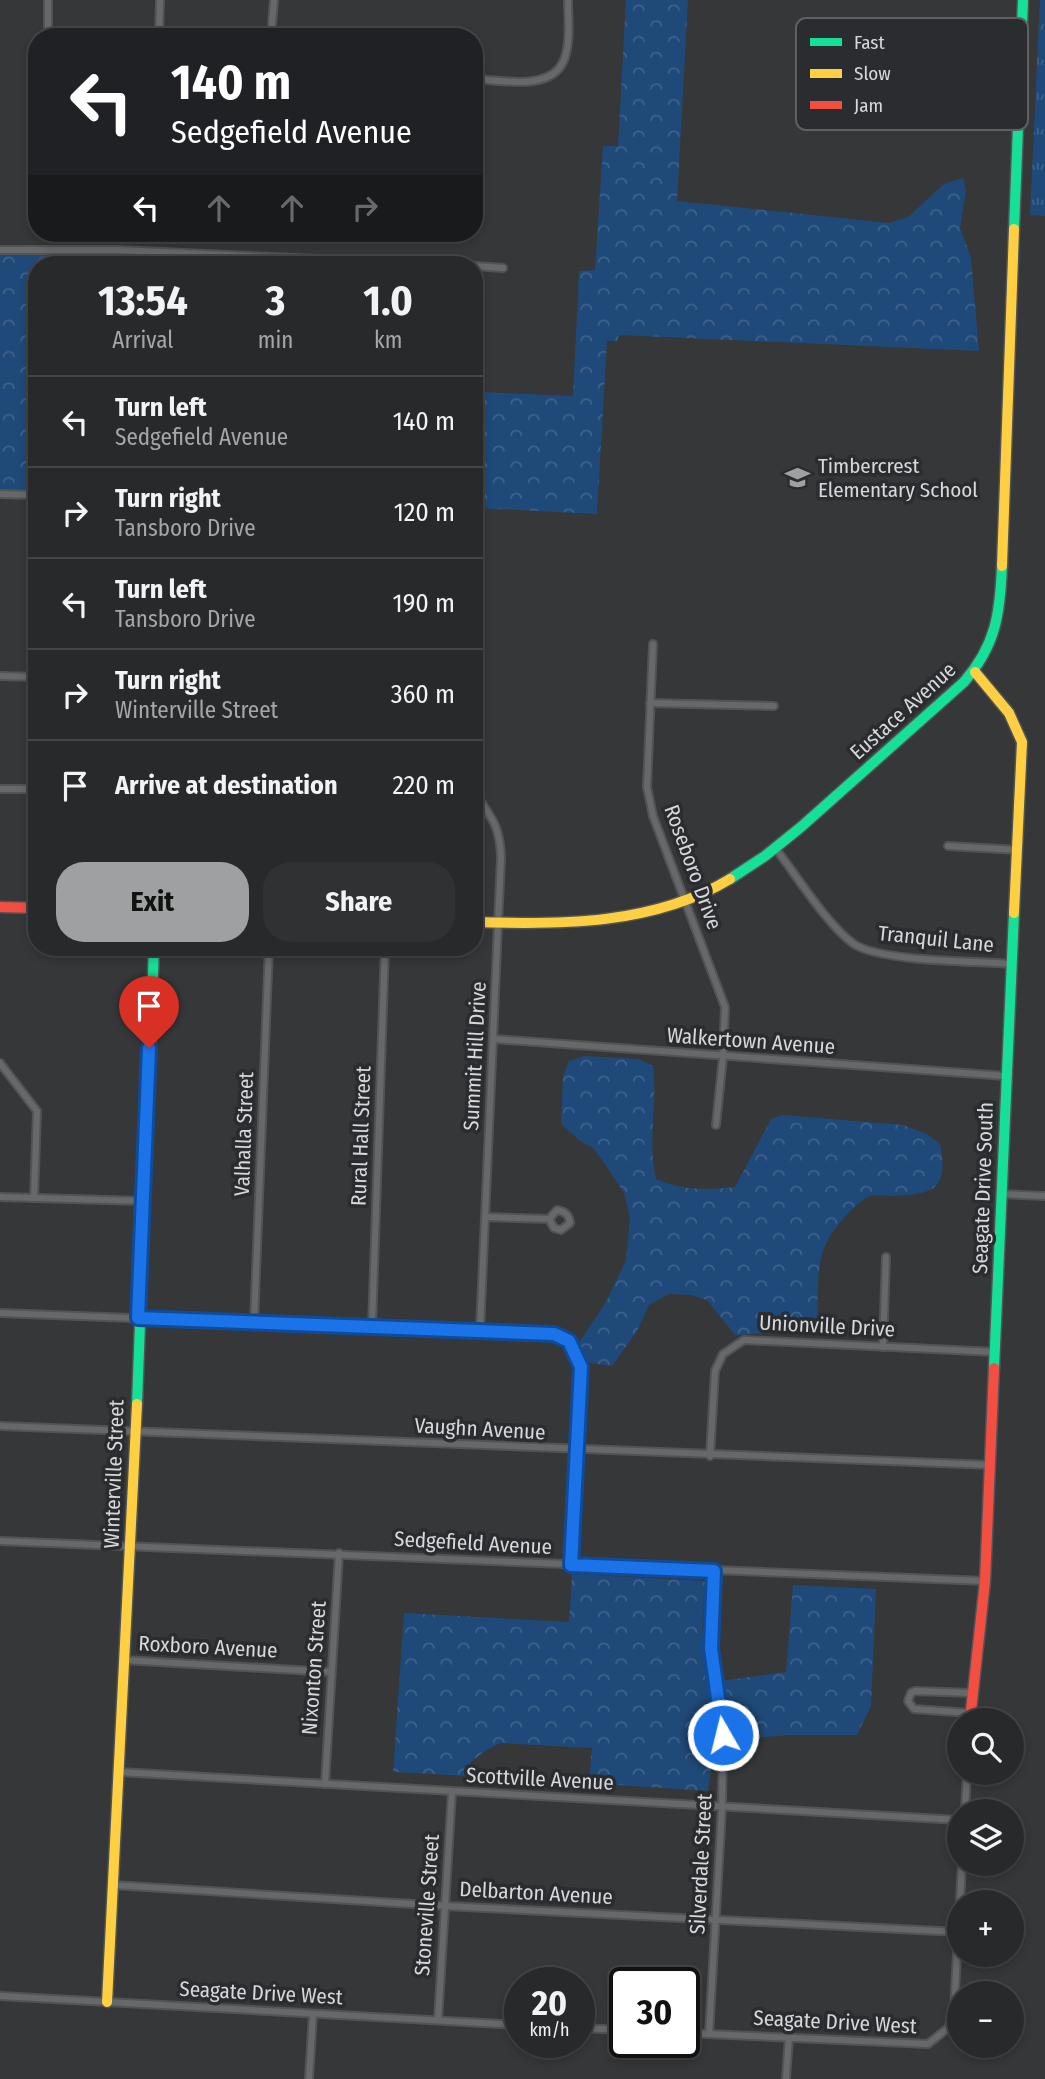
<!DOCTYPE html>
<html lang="en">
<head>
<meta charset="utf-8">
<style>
  :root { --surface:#28292b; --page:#303133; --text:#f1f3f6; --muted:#a5a6a9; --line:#444547; --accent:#9ea0a2 }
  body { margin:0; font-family:"Fira Sans Condensed",sans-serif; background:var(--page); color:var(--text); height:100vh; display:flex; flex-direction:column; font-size:26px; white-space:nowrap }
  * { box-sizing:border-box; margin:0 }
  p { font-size:23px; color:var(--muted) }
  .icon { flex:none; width:38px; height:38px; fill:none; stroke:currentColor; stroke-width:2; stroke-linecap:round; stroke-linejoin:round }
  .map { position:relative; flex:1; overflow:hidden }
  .drawer { position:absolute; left:28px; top:256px; width:455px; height:700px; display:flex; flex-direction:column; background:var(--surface); border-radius:28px; box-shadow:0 4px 10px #0003,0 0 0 2px var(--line) }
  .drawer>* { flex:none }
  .top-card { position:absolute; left:28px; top:28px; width:455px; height:214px; border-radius:28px; box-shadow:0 4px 10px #0003,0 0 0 2px var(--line); background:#202124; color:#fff; overflow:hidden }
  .buttons { position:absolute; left:947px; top:1708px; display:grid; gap:14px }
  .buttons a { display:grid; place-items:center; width:77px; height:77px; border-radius:50%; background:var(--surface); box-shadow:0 4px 10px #0003,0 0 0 2px var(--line); font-size:35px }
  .speed { position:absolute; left:504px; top:1967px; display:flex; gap:14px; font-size:35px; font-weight:700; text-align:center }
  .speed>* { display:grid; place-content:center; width:91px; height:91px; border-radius:50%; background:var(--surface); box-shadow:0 4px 10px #0003,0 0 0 2px var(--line); line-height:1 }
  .speed small { font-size:18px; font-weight:400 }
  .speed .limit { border:4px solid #111; border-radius:10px; background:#fff; color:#111 }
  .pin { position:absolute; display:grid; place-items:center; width:60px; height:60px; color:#fff; margin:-72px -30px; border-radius:50% 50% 50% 0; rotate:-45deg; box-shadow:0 0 7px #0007 }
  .pin .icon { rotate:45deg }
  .me { position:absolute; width:77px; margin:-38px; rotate:352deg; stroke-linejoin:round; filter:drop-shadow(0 0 5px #0008) }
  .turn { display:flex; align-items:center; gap:24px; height:147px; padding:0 28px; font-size:32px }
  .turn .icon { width:91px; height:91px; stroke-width:2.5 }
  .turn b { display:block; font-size:49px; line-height:60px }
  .lanes { display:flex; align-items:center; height:66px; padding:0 28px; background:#0003; justify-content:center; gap:35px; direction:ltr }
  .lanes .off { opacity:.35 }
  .eta { display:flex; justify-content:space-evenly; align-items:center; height:119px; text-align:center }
  .eta b { font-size:42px; font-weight:700; line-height:49px }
  .button { display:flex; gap:14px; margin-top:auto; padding:14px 28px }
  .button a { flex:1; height:80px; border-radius:28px; background:var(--accent); color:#111; font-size:28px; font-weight:700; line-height:80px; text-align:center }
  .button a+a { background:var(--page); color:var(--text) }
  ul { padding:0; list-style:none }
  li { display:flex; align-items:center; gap:21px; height:91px; padding:0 28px; border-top:2px solid var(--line) }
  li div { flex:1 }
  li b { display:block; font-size:26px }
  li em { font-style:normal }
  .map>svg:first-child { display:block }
  .grass { fill:url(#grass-tufts) }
  .forest { fill:url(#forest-crowns) }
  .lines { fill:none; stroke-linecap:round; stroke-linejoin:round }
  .street-casing { stroke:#525355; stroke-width:10 }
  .fast-casing { stroke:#525355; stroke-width:13 }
  .slow-casing { stroke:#525355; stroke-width:13 }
  .jam-casing { stroke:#525355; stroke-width:13 }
  .street { stroke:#66686a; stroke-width:6 }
  .fast { stroke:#16e098; stroke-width:10 }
  .slow { stroke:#ffcf43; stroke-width:10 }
  .jam { stroke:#f24e42; stroke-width:10 }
  .route-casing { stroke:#114b97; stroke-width:18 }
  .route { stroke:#1a73e8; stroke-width:12 }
  .labels { text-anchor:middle; stroke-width:7; stroke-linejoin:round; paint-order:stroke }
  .poi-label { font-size:21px; fill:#d6d8da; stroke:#2a2c2f; text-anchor:start }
  .street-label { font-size:21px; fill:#d6d8da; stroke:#2a2c2f }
  .key { fill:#2a2c2f; stroke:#5e6062; stroke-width:2 }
  .key-label { font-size:19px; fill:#d6d8da }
</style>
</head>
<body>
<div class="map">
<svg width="1045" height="2079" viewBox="0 0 1045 2079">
  <defs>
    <pattern id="grass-tufts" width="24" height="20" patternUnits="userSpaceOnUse" patternTransform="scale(1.75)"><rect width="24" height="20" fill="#1f4978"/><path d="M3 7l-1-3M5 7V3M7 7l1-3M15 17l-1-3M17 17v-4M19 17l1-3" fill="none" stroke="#3f628b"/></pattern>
    <pattern id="forest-crowns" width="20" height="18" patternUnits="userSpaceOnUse" patternTransform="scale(1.75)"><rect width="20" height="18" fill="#1f4978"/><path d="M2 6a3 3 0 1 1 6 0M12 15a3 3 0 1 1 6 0" fill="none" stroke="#3f628b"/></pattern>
  </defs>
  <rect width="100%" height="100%" fill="#353739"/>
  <polygon class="grass" points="1040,0 1045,0 1045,216 1030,215"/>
  <g class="forest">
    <polygon points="626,0 688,0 677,201 889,223 908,217 944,184 963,178 966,190 960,228 971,258 979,351 619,335 617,341 607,341 597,514 475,508 481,392 573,396 579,271 595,270 603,146 618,146"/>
    <polygon points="0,254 116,254 116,264 37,264 37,491 0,490"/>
    <path d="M584,1056l55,3 14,7c5,37 -6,76 3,113 27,12 51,11 79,8l36,-68 11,-4 121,10 24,9 13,10c10,49 -10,50 -51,52 -6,0 -15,-2 -21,1 -14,7 -29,26 -38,39 -16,26 -11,60 -13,90l-6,5 -76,4 -28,-35 -16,-5 -22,-1 -20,11 -12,26 -25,35 -29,-4 -7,-15 30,-45 20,-42 4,-42 -6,-25 -21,-32 -11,-14 -12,-6 -19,-17 2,-48 6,-15z"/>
    <polygon points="572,1574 705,1581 702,1628 706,1681 711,1682 719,1735 719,1741 715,1741 708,1791 589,1783 592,1748 500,1743 485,1751 471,1762 469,1776 393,1772 404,1613 569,1622"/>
    <polygon points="793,1585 876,1589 871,1706 857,1735 790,1735 728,1740 720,1681 786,1672"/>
  </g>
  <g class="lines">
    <defs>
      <g id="street">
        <polyline points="48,37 48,0"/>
        <polyline points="159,37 160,0"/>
        <polyline points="271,37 274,0"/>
        <path d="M474,79c27,1 77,13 90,-19 7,-18 4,-42 4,-60"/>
        <polyline points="0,250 118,250 427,264"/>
        <polyline points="474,266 503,268"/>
        <polyline points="0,494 37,495"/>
        <polyline points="474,514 480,514"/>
        <polyline points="653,644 647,787 653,816 725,1007 723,1057 716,1125"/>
        <polyline points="0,676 37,677"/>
        <polyline points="650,703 774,706"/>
        <polyline points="0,789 37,789"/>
        <path d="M474,791c17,27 26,33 27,67l-21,472"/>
        <polyline points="948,846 1018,850"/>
        <path d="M776,849c20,26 52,77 78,95 27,18 123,17 159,20"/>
        <polyline points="34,908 37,823"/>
        <polyline points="494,1039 1006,1076"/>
        <polyline points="0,1063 37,1111 34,1198"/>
        <polyline points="1002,1194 1045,1196"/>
        <polyline points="0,1197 143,1201"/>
        <path d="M486,1217l63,2 5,9 7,2 9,-7c-1,-8 -4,-11 -13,-13l-8,9"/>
        <polyline points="0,1313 554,1334 569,1341 581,1368 571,1565"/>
        <polyline points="254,1323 269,947"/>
        <polyline points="372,1326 385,947"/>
        <polyline points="883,1347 886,1257"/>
        <path d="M0,1426c330,11 660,29 991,39"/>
        <polyline points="710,1456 715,1371 723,1354 744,1340 995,1352"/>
        <polyline points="0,1541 985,1581"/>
        <polyline points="124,1660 331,1672"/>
        <polyline points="970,1713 914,1709 908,1701 911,1693 915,1691 973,1693"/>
        <polyline points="119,1772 959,1820"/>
        <polyline points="325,1784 339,1553"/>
        <polyline points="965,1811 967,1773"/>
        <polyline points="113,1885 445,1906 958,1932"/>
        <polyline points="960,1902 962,1864"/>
        <polyline points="0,1996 520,2025"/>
        <polyline points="438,2020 452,1792"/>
        <polyline points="579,2028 625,2030"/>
        <polyline points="684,2033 928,2044 948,2028 954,2012 959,1914"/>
        <polyline points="709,2034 722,1808 723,1735 711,1648 714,1571"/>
        <polyline points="309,2079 313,2014"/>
        <polyline points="786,2079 789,2037"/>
      </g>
      <g id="fast">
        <polyline points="1014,229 1023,0"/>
        <path d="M730,879l35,-23 36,-29 163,-145c32,-37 36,-68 38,-116"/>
        <polyline points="994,1368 1014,913"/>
        <polyline points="137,1404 154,947"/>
      </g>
      <g id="slow">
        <polyline points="1002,566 1014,229"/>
        <polyline points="975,672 1009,713 1022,742 1014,913"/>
        <path d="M474,922c86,3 180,3 256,-43"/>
        <polyline points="107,2002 137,1404"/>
      </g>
      <g id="jam">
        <polyline points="0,907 37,908"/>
        <polyline points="970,1720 985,1581 994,1368"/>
      </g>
    </defs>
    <use href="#street" class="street-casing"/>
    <use href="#fast" class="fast-casing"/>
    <use href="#slow" class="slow-casing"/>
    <use href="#jam" class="jam-casing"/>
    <use href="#street" class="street"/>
    <use href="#fast" class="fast"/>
    <use href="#slow" class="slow"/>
    <use href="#jam" class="jam"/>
  </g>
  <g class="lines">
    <defs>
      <polyline id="route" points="149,1048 138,1318 554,1334 569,1341 581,1367 571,1565 714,1571 711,1648 723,1735"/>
    </defs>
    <use href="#route" class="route-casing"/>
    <use href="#route" class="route"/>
  </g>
  <defs>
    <symbol id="school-bare" viewBox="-9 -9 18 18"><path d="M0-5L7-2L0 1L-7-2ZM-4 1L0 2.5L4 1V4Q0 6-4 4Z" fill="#9ea0a2" stroke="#2a2c2f" stroke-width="2.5" paint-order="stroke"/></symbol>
  </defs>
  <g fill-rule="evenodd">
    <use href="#school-bare" x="780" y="460" width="35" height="35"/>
  </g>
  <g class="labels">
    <g class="poi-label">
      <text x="818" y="473">Timbercrest<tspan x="818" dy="24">Elementary School</tspan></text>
    </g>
    <g class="street-label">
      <text transform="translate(903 711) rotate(-42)" y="7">Eustace Avenue</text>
      <text transform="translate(693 867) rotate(70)" y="7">Roseboro Drive</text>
      <text transform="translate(936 939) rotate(6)" y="7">Tranquil Lane</text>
      <text transform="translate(751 1041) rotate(4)" y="7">Walkertown Avenue</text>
      <text transform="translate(475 1056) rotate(-87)" y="7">Summit Hill Drive</text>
      <text transform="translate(244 1134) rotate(-88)" y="7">Valhalla Street</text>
      <text transform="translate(361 1136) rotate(-88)" y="7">Rural Hall Street</text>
      <text transform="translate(983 1188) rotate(-88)" y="7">Seagate Drive South</text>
      <text transform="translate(827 1326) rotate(3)" y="7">Unionville Drive</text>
      <text transform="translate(480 1429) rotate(3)" y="7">Vaughn Avenue</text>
      <text transform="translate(114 1474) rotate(-88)" y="7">Winterville Street</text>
      <text transform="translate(473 1543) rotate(3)" y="7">Sedgefield Avenue</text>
      <text transform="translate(208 1647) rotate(3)" y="7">Roxboro Avenue</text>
      <text transform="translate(314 1668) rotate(-86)" y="7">Nixonton Street</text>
      <text transform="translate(540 1779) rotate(3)" y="7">Scottville Avenue</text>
      <text transform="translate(701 1864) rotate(-87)" y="7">Silverdale Street</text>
      <text transform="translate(536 1893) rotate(3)" y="7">Delbarton Avenue</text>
      <text transform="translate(427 1905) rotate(-86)" y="7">Stoneville Street</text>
      <text transform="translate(261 1993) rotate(3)" y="7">Seagate Drive West</text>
      <text transform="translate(835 2022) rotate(3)" y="7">Seagate Drive West</text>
    </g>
  </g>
  <rect x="796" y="18" width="232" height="112" rx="10" class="key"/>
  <rect x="810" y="38" width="32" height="8" fill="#16e098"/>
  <rect x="810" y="69" width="32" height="9" fill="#ffcf43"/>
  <rect x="810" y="101" width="32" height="8" fill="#f24e42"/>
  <g class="key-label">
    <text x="854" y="49">Fast</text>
    <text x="854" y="80">Slow</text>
    <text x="854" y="112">Jam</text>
  </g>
</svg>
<div class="buttons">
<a><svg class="icon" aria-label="search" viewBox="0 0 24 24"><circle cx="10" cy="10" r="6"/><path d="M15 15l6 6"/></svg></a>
<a><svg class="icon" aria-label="layers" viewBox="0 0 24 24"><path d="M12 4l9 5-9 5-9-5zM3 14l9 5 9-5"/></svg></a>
<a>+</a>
<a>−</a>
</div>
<div class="speed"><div>20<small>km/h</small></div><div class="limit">30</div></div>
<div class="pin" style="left:149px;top:1048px;background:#d93025"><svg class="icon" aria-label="arrive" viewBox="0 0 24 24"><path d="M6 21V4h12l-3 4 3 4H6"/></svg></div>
<svg class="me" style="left:723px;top:1735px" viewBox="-20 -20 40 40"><circle r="17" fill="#1a73e8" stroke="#fff" stroke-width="3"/><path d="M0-11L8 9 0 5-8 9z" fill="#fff"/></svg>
<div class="top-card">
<div class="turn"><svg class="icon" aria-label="left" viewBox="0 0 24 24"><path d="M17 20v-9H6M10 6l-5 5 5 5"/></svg><div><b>140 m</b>Sedgefield Avenue</div></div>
<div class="lanes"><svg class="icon" aria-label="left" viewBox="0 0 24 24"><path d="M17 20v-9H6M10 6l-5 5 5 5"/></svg><svg class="icon off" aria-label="ahead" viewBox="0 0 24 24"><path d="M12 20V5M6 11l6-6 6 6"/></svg><svg class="icon off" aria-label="ahead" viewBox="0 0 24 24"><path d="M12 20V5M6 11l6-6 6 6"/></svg><svg class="icon off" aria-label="right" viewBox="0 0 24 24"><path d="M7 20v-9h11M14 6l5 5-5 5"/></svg></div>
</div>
<section class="drawer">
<div class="eta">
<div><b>13:54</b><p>Arrival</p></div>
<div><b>3</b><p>min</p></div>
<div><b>1.0</b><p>km</p></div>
</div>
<ul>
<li><svg class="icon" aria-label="left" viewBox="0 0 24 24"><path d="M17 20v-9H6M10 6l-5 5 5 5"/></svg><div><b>Turn left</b><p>Sedgefield Avenue</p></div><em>140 m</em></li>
<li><svg class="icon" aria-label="right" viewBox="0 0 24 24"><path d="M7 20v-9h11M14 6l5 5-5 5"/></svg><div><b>Turn right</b><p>Tansboro Drive</p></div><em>120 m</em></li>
<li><svg class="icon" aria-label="left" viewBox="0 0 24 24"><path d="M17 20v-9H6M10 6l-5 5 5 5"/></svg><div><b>Turn left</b><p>Tansboro Drive</p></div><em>190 m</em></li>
<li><svg class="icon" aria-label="right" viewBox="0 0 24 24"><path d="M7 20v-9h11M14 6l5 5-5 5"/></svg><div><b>Turn right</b><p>Winterville Street</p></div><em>360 m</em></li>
<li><svg class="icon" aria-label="arrive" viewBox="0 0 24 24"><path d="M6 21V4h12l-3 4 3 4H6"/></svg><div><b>Arrive at destination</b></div><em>220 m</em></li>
</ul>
<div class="button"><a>Exit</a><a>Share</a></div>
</section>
</div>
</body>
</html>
